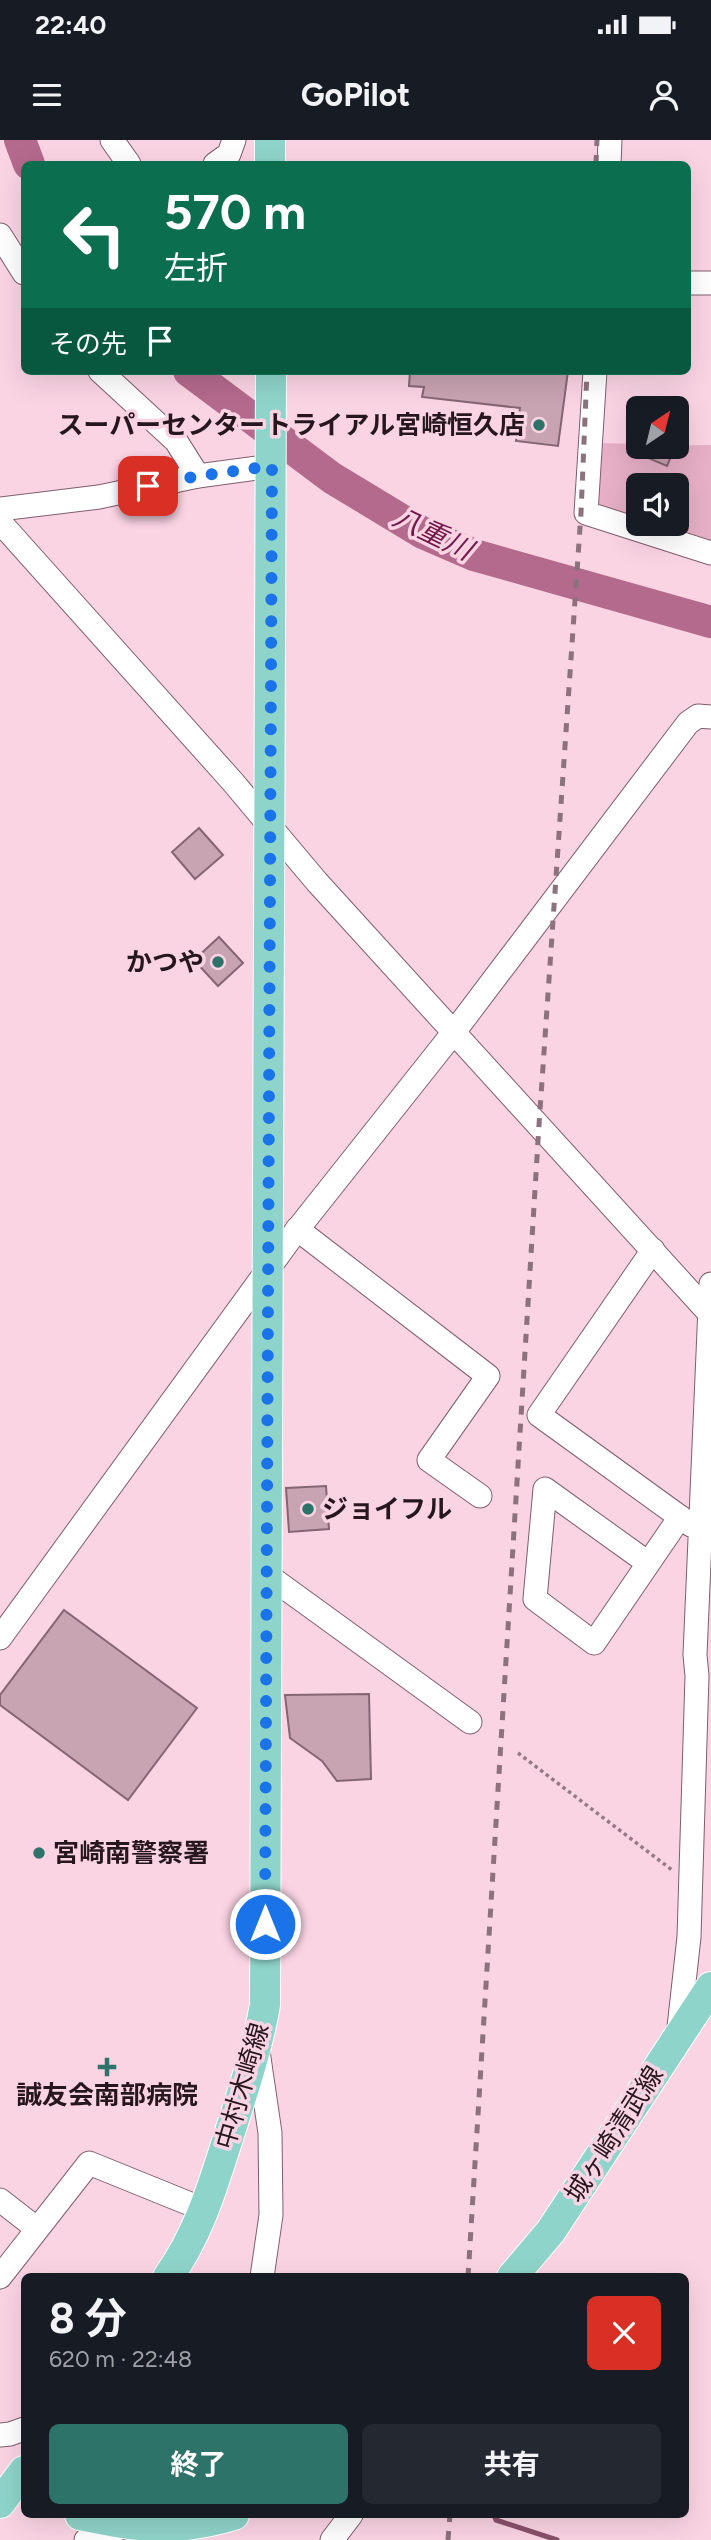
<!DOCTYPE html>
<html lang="ja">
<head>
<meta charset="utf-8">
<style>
  :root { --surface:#171b24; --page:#242831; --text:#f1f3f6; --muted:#9ea1a6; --accent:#2d7369 }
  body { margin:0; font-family:Figtree,"Noto Sans JP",sans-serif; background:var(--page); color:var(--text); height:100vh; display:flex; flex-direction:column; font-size:26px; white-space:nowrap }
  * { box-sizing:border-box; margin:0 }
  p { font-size:23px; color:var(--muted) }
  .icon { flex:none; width:38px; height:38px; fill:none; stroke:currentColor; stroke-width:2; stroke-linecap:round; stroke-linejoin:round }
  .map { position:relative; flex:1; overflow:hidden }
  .sheet { position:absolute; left:21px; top:2133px; width:668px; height:245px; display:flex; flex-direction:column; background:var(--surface); border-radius:10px; box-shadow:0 7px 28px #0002 }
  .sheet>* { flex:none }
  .hud { position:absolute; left:21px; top:21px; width:670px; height:214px; border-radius:10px; box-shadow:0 7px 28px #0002; background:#0b6e4f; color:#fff; overflow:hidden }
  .needle { width:46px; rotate:35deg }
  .fabs { position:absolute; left:626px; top:256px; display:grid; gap:14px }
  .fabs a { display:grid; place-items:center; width:63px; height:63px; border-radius:10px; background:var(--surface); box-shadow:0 7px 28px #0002; font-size:35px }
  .pin { position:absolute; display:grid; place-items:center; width:60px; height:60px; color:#fff; margin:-30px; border-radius:14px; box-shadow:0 4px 10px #0006 }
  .me { position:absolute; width:77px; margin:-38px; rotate:0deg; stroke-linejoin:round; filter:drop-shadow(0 0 5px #0008) }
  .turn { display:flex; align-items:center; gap:24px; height:147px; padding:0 28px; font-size:32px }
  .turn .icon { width:91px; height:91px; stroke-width:2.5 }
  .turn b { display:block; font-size:49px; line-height:60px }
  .then { display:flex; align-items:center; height:66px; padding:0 28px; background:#0003; gap:14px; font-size:26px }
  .round { display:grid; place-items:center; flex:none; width:74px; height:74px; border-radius:10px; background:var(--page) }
  .headline { display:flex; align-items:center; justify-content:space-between; height:119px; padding:0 28px }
  h1 { font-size:42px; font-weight:700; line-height:52px }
  .button { display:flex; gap:14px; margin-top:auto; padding:14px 28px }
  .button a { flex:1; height:80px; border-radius:10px; background:var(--accent); color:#fff; font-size:28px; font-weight:700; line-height:80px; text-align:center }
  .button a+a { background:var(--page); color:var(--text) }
  .status { display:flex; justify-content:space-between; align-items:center; height:49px; padding:0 35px; background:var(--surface); direction:ltr }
  .status svg { height:19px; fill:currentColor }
  header { display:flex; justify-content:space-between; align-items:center; height:91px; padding:0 28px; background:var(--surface); font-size:32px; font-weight:700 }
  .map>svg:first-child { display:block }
  .green { fill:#e7b0c7 }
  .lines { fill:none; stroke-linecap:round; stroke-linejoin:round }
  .stream { stroke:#89516b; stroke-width:5 }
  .river { stroke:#b46a8c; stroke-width:32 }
  .building { fill:#c8a3b2; stroke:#866573; stroke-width:2 }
  .minor-casing { stroke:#7f5e6c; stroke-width:25 }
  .major-casing { stroke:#fff; stroke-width:32 }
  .path { stroke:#957a85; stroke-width:3.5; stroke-dasharray:3.5 3.5; stroke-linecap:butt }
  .minor { stroke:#fff; stroke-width:23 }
  .major { stroke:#8fd4ca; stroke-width:30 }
  .rail { stroke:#8c727d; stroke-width:5; stroke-dasharray:9 9; stroke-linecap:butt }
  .route { stroke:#1a73e8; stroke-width:12; stroke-dasharray:0 21.6 }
  .poi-dot { fill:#2d7369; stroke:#fbd4e4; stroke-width:2.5 }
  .labels { text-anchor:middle; stroke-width:7; stroke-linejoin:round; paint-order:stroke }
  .poi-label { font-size:26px; font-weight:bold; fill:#25171d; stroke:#fbd4e4; text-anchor:end }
  .street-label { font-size:26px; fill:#25171d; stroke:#fbd4e4 }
  .water-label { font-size:28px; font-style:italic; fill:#72194b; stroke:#fbd4e4 }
</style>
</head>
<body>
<div class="status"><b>22:40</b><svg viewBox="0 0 49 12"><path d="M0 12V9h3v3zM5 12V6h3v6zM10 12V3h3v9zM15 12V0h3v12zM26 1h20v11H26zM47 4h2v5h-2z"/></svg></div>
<header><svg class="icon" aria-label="menu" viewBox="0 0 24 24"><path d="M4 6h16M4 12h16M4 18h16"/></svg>GoPilot<svg class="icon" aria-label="person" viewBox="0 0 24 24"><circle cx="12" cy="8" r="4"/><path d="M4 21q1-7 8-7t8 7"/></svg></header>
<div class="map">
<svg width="711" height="2400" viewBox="0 0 711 2400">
  <rect width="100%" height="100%" fill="#fbd4e4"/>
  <polygon class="green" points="596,303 639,304 639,306 711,305 711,402 644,383 677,383 677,345 639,345 639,382 591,368"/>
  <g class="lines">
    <polyline class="stream" points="494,2375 496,2380 557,2400"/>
    <g class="river">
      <polyline points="20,0 29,24"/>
      <polyline points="189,231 332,338 423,393 474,415 711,482"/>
    </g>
  </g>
  <g class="building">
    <polygon points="410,231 568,231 558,306 516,301 520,268 422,257 424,247 409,246"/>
    <polygon points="651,306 672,314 667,326 646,317"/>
    <polygon points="199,688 223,715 195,739 172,712"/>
    <polygon points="219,797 243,823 218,846 194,820"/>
    <polygon points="326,1346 329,1389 289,1392 286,1348"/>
    <polygon points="64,1470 197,1568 128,1660 0,1565 0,1555"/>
    <polygon points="369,1554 371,1639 337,1641 322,1621 290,1598 285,1555"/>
  </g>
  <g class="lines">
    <defs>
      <g id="minor">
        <polyline points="112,0 129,24"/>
        <polyline points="215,24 229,14 234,0"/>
        <polyline points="609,24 610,0"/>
        <polyline points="0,95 24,133"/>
        <polyline points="688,143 711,143"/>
        <polyline points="100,231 176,301 198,336"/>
        <polyline points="595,231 586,373 711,413"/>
        <polyline points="0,369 99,357 198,336 272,326"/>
        <polyline points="0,382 232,641 317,742 711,1175"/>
        <polyline points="297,1089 488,1236 429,1320 480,1356"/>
        <polyline points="653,1110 539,1275 691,1385"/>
        <polyline points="648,1423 545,1349 535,1459 594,1503 680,1377"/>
        <polyline points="266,1434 470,1582"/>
        <polyline points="0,1498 293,1095 454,892 688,583 698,576 711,577"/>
        <polyline points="678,1896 689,1797 697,1536 695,1515 711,1144"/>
        <polyline points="258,1911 270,1993 271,2075 262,2137"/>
        <polyline points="0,2060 36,2088"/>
        <polyline points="0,2137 89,2023 205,2070"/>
        <polyline points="0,2295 10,2294 24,2289"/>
        <polyline points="86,2400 129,2385"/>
        <polyline points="332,2400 351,2375"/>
      </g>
      <g id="major">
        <polyline points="270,0 270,24"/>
        <path d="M168,2137c31,-43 45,-92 61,-142 14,-44 28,-85 36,-130l6,-1634"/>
        <polyline points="512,2137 551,2091 711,1847"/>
        <polyline points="0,2363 24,2331"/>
        <path d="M80,2375c60,12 94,18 154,0"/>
      </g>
    </defs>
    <use href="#minor" class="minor-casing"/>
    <use href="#major" class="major-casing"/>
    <polyline class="path" points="518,1613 672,1730"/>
    <use href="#minor" class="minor"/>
    <use href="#major" class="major"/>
    <g class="rail">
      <polyline points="596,24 597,0"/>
      <polyline points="468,2137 539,985 581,373 587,231"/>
      <polyline points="448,2400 450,2375"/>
    </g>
  </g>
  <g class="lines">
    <polyline class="route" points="148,346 198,336 272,326 265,1784"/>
  </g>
  <g class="poi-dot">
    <circle cx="539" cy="285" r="7"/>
    <circle cx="218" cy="822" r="7"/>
    <circle cx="308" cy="1369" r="7"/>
    <circle cx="39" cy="1713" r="7"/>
    <path d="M103.5 1916.5h7v7h7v7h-7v7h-7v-7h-7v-7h7z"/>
  </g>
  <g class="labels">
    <g class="poi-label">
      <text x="525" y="294">スーパーセンタートライアル宮崎恒久店</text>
      <text x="204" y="831">かつや</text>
      <text x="322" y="1378" text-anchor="start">ジョイフル</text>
      <text x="53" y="1722" text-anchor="start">宮崎南警察署</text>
      <text x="107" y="1964" text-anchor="middle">誠友会南部病院</text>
    </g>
    <g class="street-label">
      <text transform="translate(242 1946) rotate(-74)" y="9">中村木崎線</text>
      <text transform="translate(614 1994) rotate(-57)" y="9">城ヶ崎清武線</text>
    </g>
    <g class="water-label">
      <text transform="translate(433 393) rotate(26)" y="10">八重川</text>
    </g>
  </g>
</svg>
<div class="fabs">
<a><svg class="needle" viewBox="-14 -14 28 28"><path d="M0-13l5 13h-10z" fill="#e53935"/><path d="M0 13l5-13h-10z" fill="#9ea1a6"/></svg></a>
<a><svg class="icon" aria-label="sound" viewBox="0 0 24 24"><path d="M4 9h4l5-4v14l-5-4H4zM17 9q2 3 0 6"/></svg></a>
</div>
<div class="pin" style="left:148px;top:346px;background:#d93025"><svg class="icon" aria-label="arrive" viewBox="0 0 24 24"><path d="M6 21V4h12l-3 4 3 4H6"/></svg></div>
<svg class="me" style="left:265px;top:1784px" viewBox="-20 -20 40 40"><circle r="17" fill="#1a73e8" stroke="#fff" stroke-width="3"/><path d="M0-11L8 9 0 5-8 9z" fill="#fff"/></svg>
<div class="hud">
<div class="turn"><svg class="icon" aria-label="left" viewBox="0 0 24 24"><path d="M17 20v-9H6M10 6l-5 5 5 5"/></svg><div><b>570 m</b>左折</div></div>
<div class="then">その先<svg class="icon" aria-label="arrive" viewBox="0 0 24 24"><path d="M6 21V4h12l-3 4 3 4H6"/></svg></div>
</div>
<section class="sheet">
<div class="headline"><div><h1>8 分</h1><p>620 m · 22:48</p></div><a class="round" style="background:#d93025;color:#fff"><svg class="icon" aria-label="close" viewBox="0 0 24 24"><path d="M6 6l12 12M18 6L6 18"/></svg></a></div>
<div class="button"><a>終了</a><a>共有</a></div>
</section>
</div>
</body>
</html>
